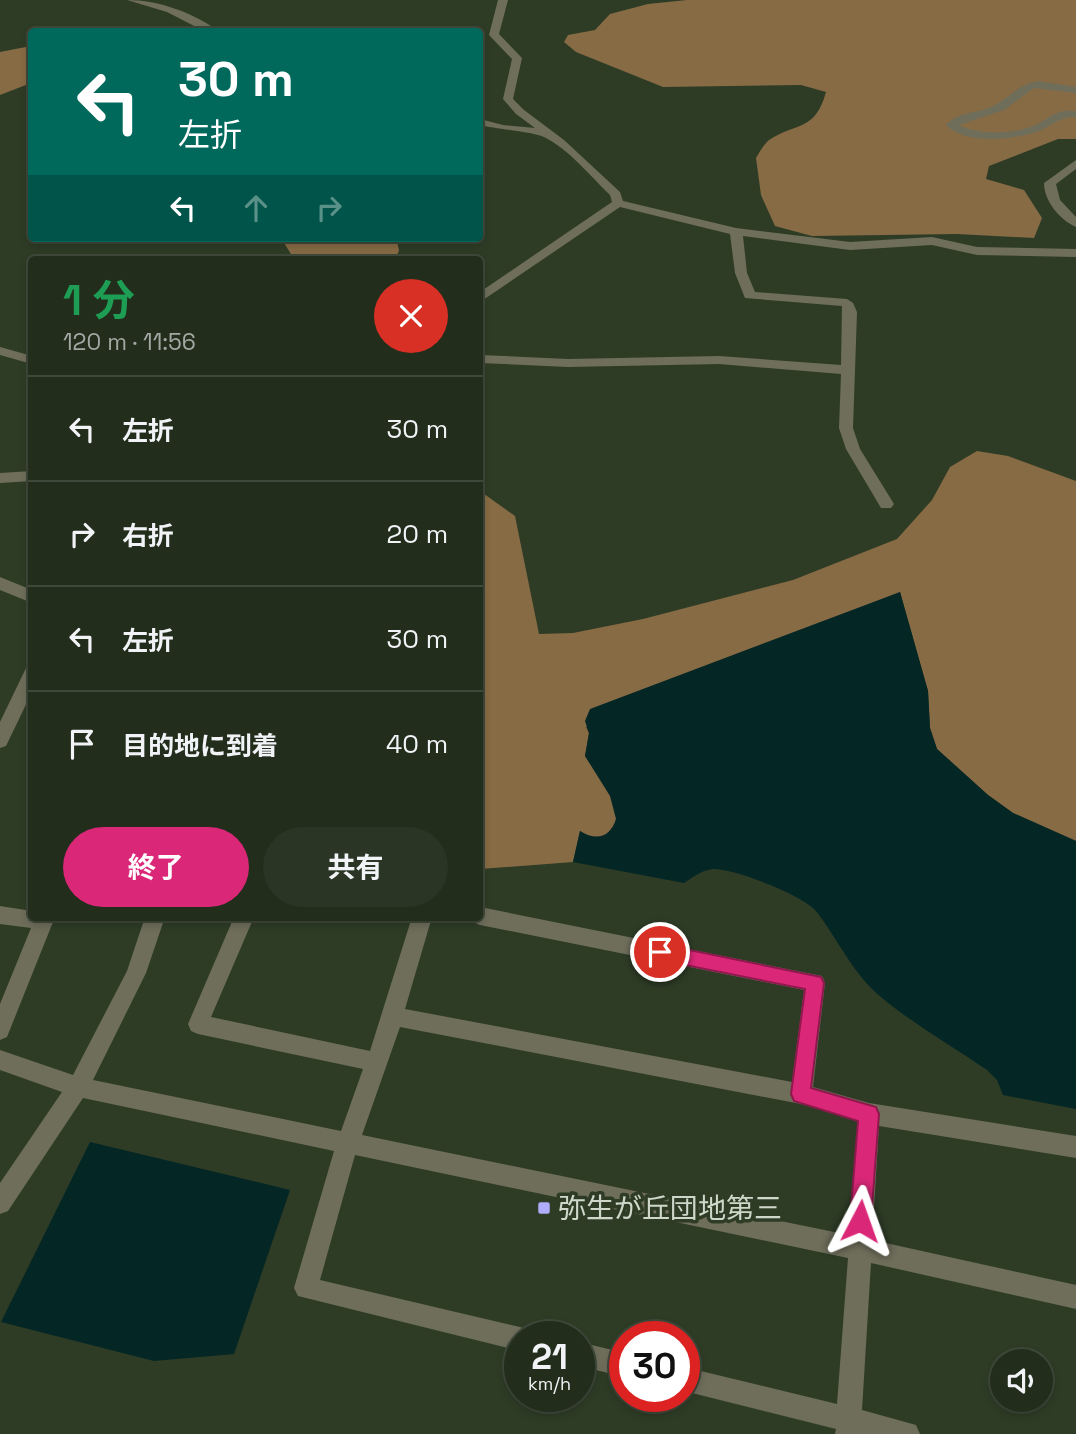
<!DOCTYPE html>
<html lang="ja">
<head>
<meta charset="utf-8">
<style>
  :root { --surface:#222d1c; --page:#2a3525; --text:#f1f3f6; --muted:#a2a8a3; --line:#3f493b; --accent:#db2777 }
  body { margin:0; font-family:"Space Grotesk","Noto Sans JP",sans-serif; background:var(--page); color:var(--text); height:100vh; display:flex; flex-direction:column; font-size:26px; white-space:nowrap }
  * { box-sizing:border-box; margin:0 }
  p { font-size:23px; color:var(--muted) }
  .icon { flex:none; width:38px; height:38px; fill:none; stroke:currentColor; stroke-width:2; stroke-linecap:round; stroke-linejoin:round }
  .map { position:relative; flex:1; overflow:hidden }
  .side { position:absolute; left:28px; top:256px; width:455px; height:665px; display:flex; flex-direction:column; background:var(--surface); border-radius:7px; box-shadow:0 4px 10px #0003,0 0 0 2px var(--line) }
  .side>* { flex:none }
  .top-card { position:absolute; left:28px; top:28px; width:455px; height:214px; border-radius:7px; box-shadow:0 4px 10px #0003,0 0 0 2px var(--line); background:#00695c; color:#fff; overflow:hidden }
  .fabs { position:absolute; left:990px; top:1349px; display:grid; gap:14px }
  .fabs a { display:grid; place-items:center; width:63px; height:63px; border-radius:50%; background:var(--surface); box-shadow:0 4px 10px #0003,0 0 0 2px var(--line); font-size:35px }
  .speed { position:absolute; left:504px; top:1321px; display:flex; gap:14px; font-size:35px; font-weight:700; text-align:center }
  .speed>* { display:grid; place-content:center; width:91px; height:91px; border-radius:50%; background:var(--surface); box-shadow:0 4px 10px #0003,0 0 0 2px var(--line); line-height:1 }
  .speed small { font-size:18px; font-weight:400 }
  .speed .limit { border:10px solid #d22; background:#fff; color:#111 }
  .pin { position:absolute; display:grid; place-items:center; width:60px; height:60px; color:#fff; margin:-30px; border:4px solid #fff; border-radius:50%; box-shadow:0 2px 7px #0007 }
  .me { position:absolute; width:77px; margin:-38px; rotate:4deg; stroke-linejoin:round; filter:drop-shadow(0 0 5px #0008) }
  .turn { display:flex; align-items:center; gap:24px; height:147px; padding:0 35px; font-size:32px }
  .turn .icon { width:91px; height:91px; stroke-width:2.5 }
  .turn b { display:block; font-size:49px; line-height:60px }
  .lanes { display:flex; align-items:center; height:66px; padding:0 35px; background:#0003; justify-content:center; gap:35px; direction:ltr }
  .lanes .off { opacity:.35 }
  .round { display:grid; place-items:center; flex:none; width:74px; height:74px; border-radius:37px; background:var(--page) }
  .head { display:flex; align-items:center; justify-content:space-between; height:119px; padding:0 35px }
  h1 { font-size:42px; font-weight:700; line-height:52px; color:#1e9e55 }
  .cta { display:flex; gap:14px; margin-top:auto; padding:14px 35px }
  .cta a { flex:1; height:80px; border-radius:42px; background:var(--accent); color:#fff; font-size:28px; font-weight:700; line-height:80px; text-align:center }
  .cta a+a { background:var(--page); color:var(--text) }
  ul { padding:0; list-style:none }
  li { display:flex; align-items:center; gap:21px; height:105px; padding:0 35px; border-top:2px solid var(--line) }
  li div { flex:1 }
  li b { display:block; font-size:26px }
  li em { font-style:normal }
  .map>svg:first-child { display:block }
  .forest { fill:#876b45 }
  .water { fill:#042625 }
  .lines { fill:none; stroke-linecap:round; stroke-linejoin:round }
  .minor { fill:#6f6e5b; fill-rule:evenodd }
  .route { fill:#db2777; stroke:#8e194d; stroke-width:2 }
  .poi-dot { fill:#aeaefa; stroke:#2e3c26; stroke-width:2.5 }
  .labels { text-anchor:middle; stroke-width:7; stroke-linejoin:round; paint-order:stroke }
  .near-poi-label { font-size:28px; fill:#ced7c9; stroke:#2e3c26; text-anchor:start }
</style>
</head>
<body>
<div class="map">
<svg width="1076" height="1434" viewBox="0 0 1076 1434">
  <rect width="100%" height="100%" fill="#2e3c26"/>
  <g class="forest">
    <path d="M687,0h389v139h-18l-69,27 -3,13 38,11 18,28 -8,20 -77,-4 -145,2 -37,-10 -14,-31 -5,-37c3,-5 8,-14 13,-18 27,-18 46,-8 57,-48l-25,-7 -138,2 -87,-35 -12,-10 4,-7 27,-5 15,-16 38,-10z"/>
    <polygon points="31,46 31,83 0,95 0,52"/>
    <polygon points="281,238 396,238 399,250 396,259 294,259"/>
    <path d="M977,451l31,5 68,25v360l-63,-28 -25,-18 -51,-46 -7,-21 -2,-37 -28,-99 -314,135 3,6 -4,23c12,19 49,60 21,79 -9,6 -18,1 -26,-4l-7,31 -93,7v-378l35,25 24,118 34,-1 70,-14 150,-39 104,-41 35,-39 18,-33z"/>
  </g>
  <g class="water">
    <path d="M900,592l28,99 2,37 7,21 51,46 25,18 63,28v268l-73,-14 -6,-15 -10,-10c-35,-24 -74,-46 -106,-73 -29,-24 -43,-58 -65,-86 -13,-16 -83,-43 -103,-42 -11,1 -20,8 -29,14l-111,-21 7,-31c16,10 30,7 36,-12l-6,-23 -25,-40 4,-23 -4,-12 5,-12z"/>
    <polygon points="90,1142 290,1190 234,1354 154,1361 1,1322"/>
  </g>
  <g class="lines">
    <g class="minor">
      <path d="M127,0c32,0 67,13 93,32h-14l-39,-20z"/>
      <path d="M498,0h10l-9,34 23,24 -9,41 11,11 40,30 56,52 3,9 113,27 114,14 82,-5 45,10 99,2v8l-99,-2 -45,-10 -82,5 -107,-14 4,37 8,19 92,7 6,4 4,9 -4,116 7,21 34,55 -3,4h-10l-35,-59 -7,-21 2,-54 -122,-10 -151,3 -88,-4v-8l88,4 151,-3 122,9 1,-59 -97,-8 -10,-25 -5,-39 -110,-27 -140,95v-10l132,-90 -2,-7c-20,-19 -41,-46 -66,-58 -10,-5 -49,-8 -64,-12v-6l23,6 32,3 -19,-14 -13,-15 9,-40 -23,-24z"/>
      <path d="M1037,81l39,6v6l-42,-5 -30,22 -45,15c19,10 52,9 71,2 22,-7 20,-18 46,-16v6c-17,-1 -24,10 -40,15 -24,8 -70,13 -90,-7 13,-14 31,-11 47,-19 16,-8 25,-21 44,-25z"/>
      <path d="M1076,160v9l-20,15 4,16 16,17v10c-16,-7 -32,-26 -32,-44z"/>
      <polygon points="0,347 32,356 32,364 0,355"/>
      <polygon points="32,471 32,481 0,483 0,473"/>
      <polygon points="0,577 32,590 32,603 0,590"/>
      <polygon points="32,667 32,692 6,746 0,748 0,722 26,668"/>
      <polygon points="0,906 32,911 32,917 55,917 7,1037 0,1040 0,1004 31,928 0,924"/>
      <path d="M480,907l342,69 3,7 -12,104 56,16 207,33v22l-197,-32 -7,114 204,45v24l-205,-46 -9,147 54,15 4,9h-85l1,-5 -152,-38v-24l153,37 11,-146 -493,-103 -35,125 200,47 9,3 2,7h-11v14l-222,-55 -4,-8 40,-137 -251,-53 -75,113 -8,3v-31l62,-91 -62,-22v-20l73,25 54,-104 18,-54h20l-19,56 -53,107 248,51 22,-62 -165,-35 -7,-3 -3,-7 46,-107h20l-43,100 159,34 42,-134h20l-27,92 387,73 12,-92 -324,-65 -7,-3 -2,-5h9zM400,1027l401,77 57,17 -9,114 -487,-100z"/>
      <polygon points="579,1342 625,1353 625,1377 579,1366"/>
    </g>
  </g>
  <polygon class="route" points="660,944 821,977 824,983 811,1088 869,1105 876,1107 879,1114 871,1221 868,1229 860,1232 853,1229 850,1221 858,1121 794,1101 791,1094 805,989 660,960 654,958 651,952 654,946"/>
  <rect class="poi-dot" x="537" y="1201" width="14" height="14" rx="3.5"/>
  <g class="labels">
    <g class="near-poi-label">
      <text x="558" y="1218">弥生が丘団地第三</text>
    </g>
  </g>
</svg>
<div class="fabs">
<a><svg class="icon" aria-label="sound" viewBox="0 0 24 24"><path d="M4 9h4l5-4v14l-5-4H4zM17 9q2 3 0 6"/></svg></a>
</div>
<div class="speed"><div>21<small>km/h</small></div><div class="limit">30</div></div>
<div class="pin" style="left:660px;top:952px;background:#d93025"><svg class="icon" aria-label="arrive" viewBox="0 0 24 24"><path d="M6 21V4h12l-3 4 3 4H6"/></svg></div>
<svg class="me" style="left:860px;top:1221px" viewBox="-20 -20 40 40"><path d="M0-17L14 15 0 8-14 15z" fill="#db2777" stroke="#fff" stroke-width="4"/></svg>
<div class="top-card">
<div class="turn"><svg class="icon" aria-label="left" viewBox="0 0 24 24"><path d="M17 20v-9H6M10 6l-5 5 5 5"/></svg><div><b>30 m</b>左折</div></div>
<div class="lanes"><svg class="icon" aria-label="left" viewBox="0 0 24 24"><path d="M17 20v-9H6M10 6l-5 5 5 5"/></svg><svg class="icon off" aria-label="ahead" viewBox="0 0 24 24"><path d="M12 20V5M6 11l6-6 6 6"/></svg><svg class="icon off" aria-label="right" viewBox="0 0 24 24"><path d="M7 20v-9h11M14 6l5 5-5 5"/></svg></div>
</div>
<section class="side">
<div class="head"><div><h1>1 分</h1><p>120 m · 11:56</p></div><a class="round" style="background:#d93025;color:#fff"><svg class="icon" aria-label="close" viewBox="0 0 24 24"><path d="M6 6l12 12M18 6L6 18"/></svg></a></div>
<ul>
<li><svg class="icon" aria-label="left" viewBox="0 0 24 24"><path d="M17 20v-9H6M10 6l-5 5 5 5"/></svg><div><b>左折</b></div><em>30 m</em></li>
<li><svg class="icon" aria-label="right" viewBox="0 0 24 24"><path d="M7 20v-9h11M14 6l5 5-5 5"/></svg><div><b>右折</b></div><em>20 m</em></li>
<li><svg class="icon" aria-label="left" viewBox="0 0 24 24"><path d="M17 20v-9H6M10 6l-5 5 5 5"/></svg><div><b>左折</b></div><em>30 m</em></li>
<li><svg class="icon" aria-label="arrive" viewBox="0 0 24 24"><path d="M6 21V4h12l-3 4 3 4H6"/></svg><div><b>目的地に到着</b></div><em>40 m</em></li>
</ul>
<div class="cta"><a>終了</a><a>共有</a></div>
</section>
</div>
</body>
</html>
